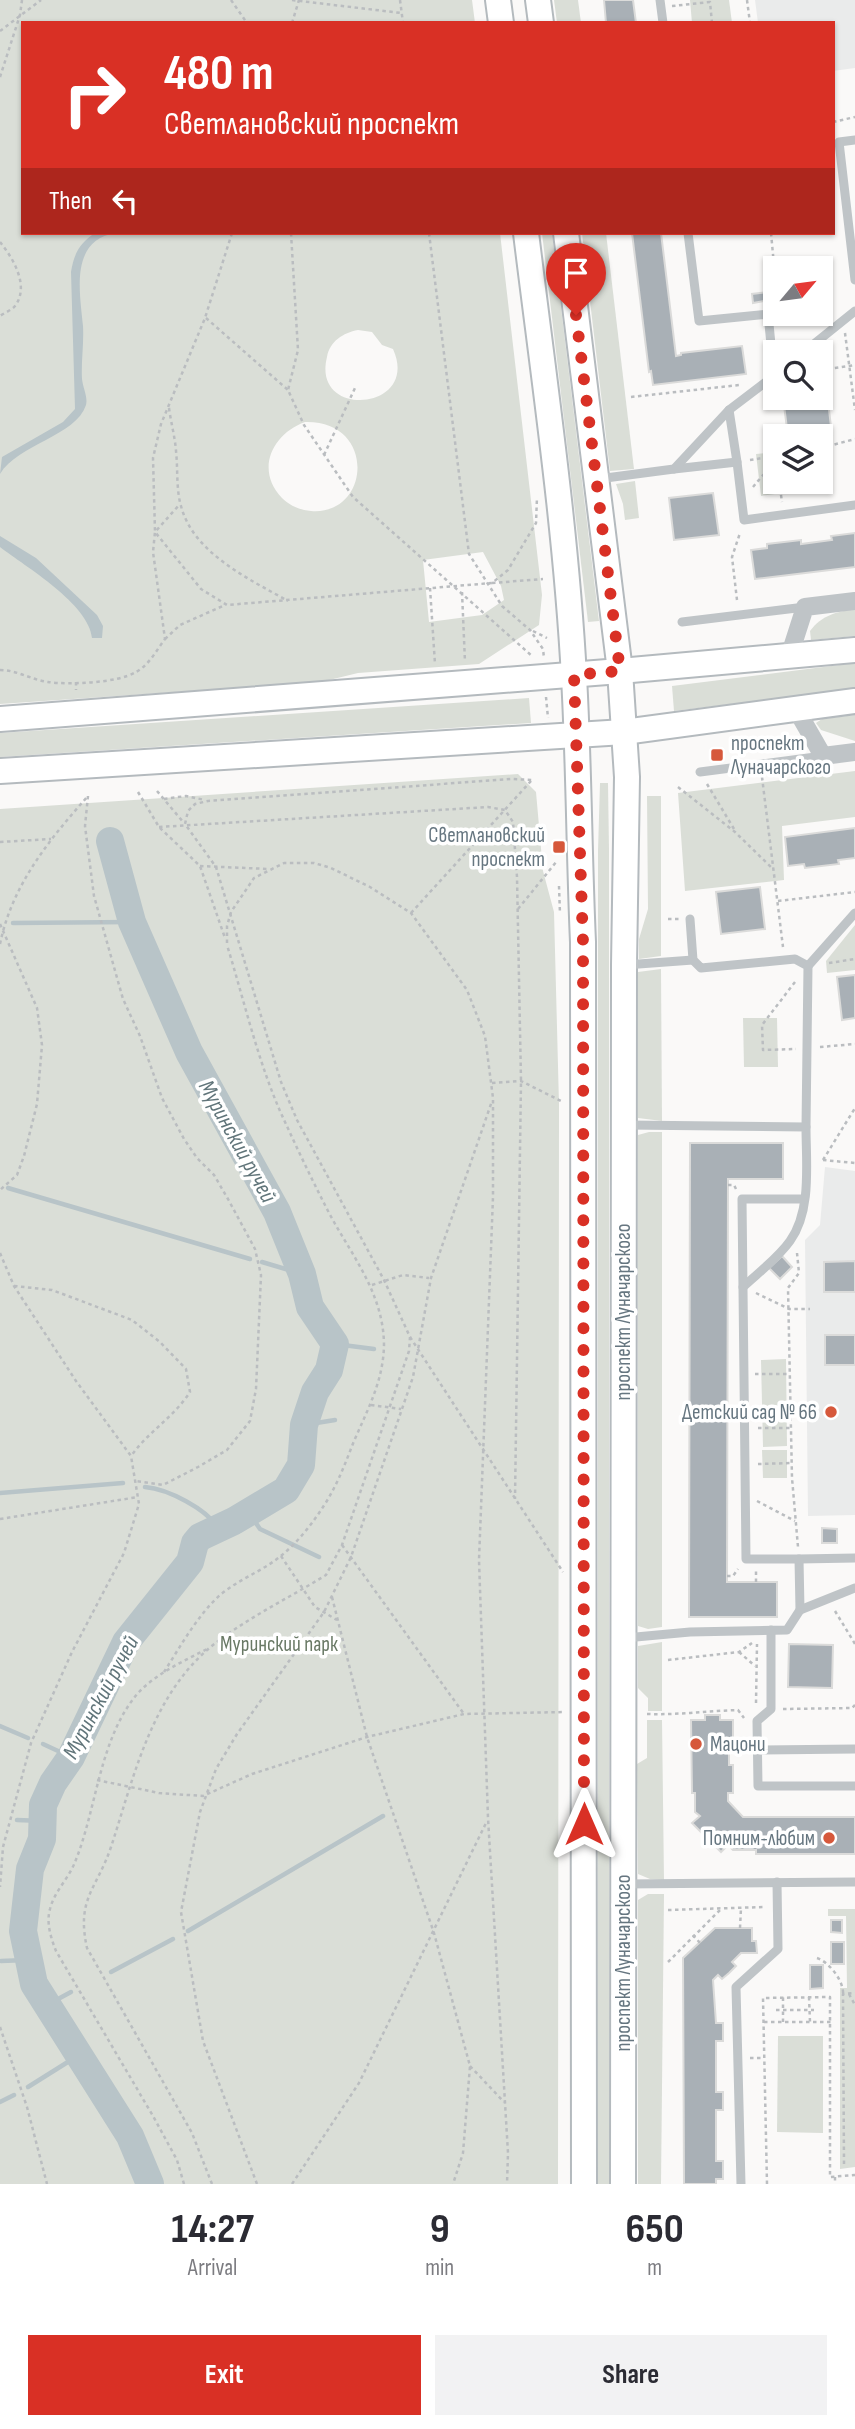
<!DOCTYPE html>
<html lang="en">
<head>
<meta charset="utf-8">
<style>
  :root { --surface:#fff; --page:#f2f2f3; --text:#2b2b33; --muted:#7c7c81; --accent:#d93025 }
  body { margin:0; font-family:"Sofia Sans Condensed",sans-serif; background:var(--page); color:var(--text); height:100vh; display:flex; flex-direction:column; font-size:26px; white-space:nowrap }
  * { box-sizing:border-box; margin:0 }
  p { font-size:23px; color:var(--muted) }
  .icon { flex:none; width:38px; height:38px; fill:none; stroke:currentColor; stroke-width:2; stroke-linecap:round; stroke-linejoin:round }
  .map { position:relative; height:2184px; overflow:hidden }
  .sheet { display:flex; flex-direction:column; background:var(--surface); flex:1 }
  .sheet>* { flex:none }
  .guide { position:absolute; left:21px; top:21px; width:814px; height:214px; border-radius:0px; box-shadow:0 2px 5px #0004; background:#d93025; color:#fff; overflow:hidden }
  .needle { width:46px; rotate:61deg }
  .controls { position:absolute; left:763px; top:256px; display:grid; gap:14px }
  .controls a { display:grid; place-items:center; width:70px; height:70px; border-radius:0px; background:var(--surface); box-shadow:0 2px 5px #0004; font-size:35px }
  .pin { position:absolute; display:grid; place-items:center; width:60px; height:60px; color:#fff; margin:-72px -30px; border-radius:50% 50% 50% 0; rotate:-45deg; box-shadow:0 0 7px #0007 }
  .pin .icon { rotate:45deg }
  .me { position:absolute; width:77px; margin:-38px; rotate:0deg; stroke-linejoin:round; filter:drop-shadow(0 0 5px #0008) }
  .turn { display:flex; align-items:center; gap:24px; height:147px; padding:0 28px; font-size:32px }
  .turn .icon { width:91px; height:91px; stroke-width:2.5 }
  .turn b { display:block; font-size:49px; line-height:60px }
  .then { display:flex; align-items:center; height:66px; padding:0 28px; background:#0003; gap:14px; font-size:26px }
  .eta { display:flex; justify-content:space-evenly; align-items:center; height:119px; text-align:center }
  .eta b { font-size:42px; font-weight:700; line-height:49px }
  .primary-button { display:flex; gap:14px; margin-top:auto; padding:14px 28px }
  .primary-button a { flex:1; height:80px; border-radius:0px; background:var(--accent); color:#fff; font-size:28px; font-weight:700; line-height:80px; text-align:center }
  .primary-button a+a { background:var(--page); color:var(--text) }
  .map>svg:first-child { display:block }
  .built { fill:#eaebeb }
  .green { fill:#daded7; fill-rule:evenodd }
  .water { fill:#b8c4c8 }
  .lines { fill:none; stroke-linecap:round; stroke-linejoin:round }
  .stream { stroke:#b8c4c8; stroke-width:4.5 }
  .river { stroke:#b8c4c8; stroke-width:28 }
  .building { fill:#a9b0b6; stroke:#dbdbda; stroke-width:2 }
  .secondary-casing { stroke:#b4babe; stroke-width:28 }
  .path { stroke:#babdc0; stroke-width:2.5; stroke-dasharray:3.5 3.5; stroke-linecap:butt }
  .lane { stroke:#bfc4c7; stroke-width:9 }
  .street { stroke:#bfc4c7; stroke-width:18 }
  .secondary { stroke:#fff; stroke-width:24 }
  .route { stroke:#d93025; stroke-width:12; stroke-dasharray:0 21.6 }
  .poi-dot { fill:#d6583b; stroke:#fff; stroke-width:2.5 }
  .labels { text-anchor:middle; stroke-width:7; stroke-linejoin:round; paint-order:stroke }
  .poi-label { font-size:21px; fill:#667680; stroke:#fff; text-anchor:end }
  .street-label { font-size:21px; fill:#667680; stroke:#fff }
  .park-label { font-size:21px; fill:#697965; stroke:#fff }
  .water-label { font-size:23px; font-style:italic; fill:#61757a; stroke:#fff }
</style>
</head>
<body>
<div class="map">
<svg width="855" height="2184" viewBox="0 0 855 2184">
  <rect width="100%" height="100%" fill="#faf9f8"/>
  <g class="built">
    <polygon points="755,0 855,0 855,68 833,71 833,23 758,23"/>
    <polygon points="825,1167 855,1171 855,1515 808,1516 805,1240 820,1225"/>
  </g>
  <g class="green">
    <path d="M0,0h472l3,23h-452v210h477l42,362 -3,30 -60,39 -121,9 -37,9 -321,22zM358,330l14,2 10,13 11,4c28,62 -82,71 -66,8 3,-16 16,-24 31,-27zM305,422c72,-2 66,94 6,89 -11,-1 -21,-5 -29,-13 -27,-28 -10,-64 23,-76zM483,552l18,34 3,14 -22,15 -53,7 -6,-62z"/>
    <polygon points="554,0 578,0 581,23 557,23"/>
    <polygon points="690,0 729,0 732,23 692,23"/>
    <polygon points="542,233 552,233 599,621 588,622"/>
    <polygon points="582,233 606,233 634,469 610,471"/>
    <polygon points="775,452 775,481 795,481 797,491 761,496 756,454"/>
    <polygon points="635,481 639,518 625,520 623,504 616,484"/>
    <path d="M855,609v27l-44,4 -1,-9c12,-16 26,-19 45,-22z"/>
    <polygon points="855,663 855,689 674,711 672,686"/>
    <polygon points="529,698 531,723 0,757 0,733"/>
    <polygon points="855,715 855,741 821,730 816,723 822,719"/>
    <polygon points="855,771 855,817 782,826 784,880 685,891 678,793"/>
    <polygon points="518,774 536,792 543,871 554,912 559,1104 558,2184 0,2184 0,809"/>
    <polygon points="600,783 608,783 609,850 609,2184 598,2184 598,851"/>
    <polygon points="647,796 661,796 661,956 639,959 639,939 648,909"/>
    <polygon points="855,925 855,970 827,973 826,961"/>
    <polygon points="661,969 662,1121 638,1118 638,972"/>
    <polygon points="743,1018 777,1018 778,1067 744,1067"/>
    <polygon points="649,1132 662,1132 662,1627 648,1629 638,1626 638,1135"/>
    <polygon points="786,1359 787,1446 763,1447 761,1360"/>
    <polygon points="762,1450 787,1450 787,1478 763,1478"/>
    <polygon points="662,1642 662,1711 648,1711 648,1698 638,1688 638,1646"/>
    <polygon points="647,1720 662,1720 664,1880 650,1879 638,1874 637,1764 647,1758"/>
    <polygon points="648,1894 664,1894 661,2184 638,2184 638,1900"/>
    <polygon points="828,1909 855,1909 855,2167 840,2169 840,1988 847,1988 846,1916 828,1916"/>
    <polygon points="778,2036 823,2036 823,2133 777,2132"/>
  </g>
  <g class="water">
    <path d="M95,233h21c-47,7 -36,60 -33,93 1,18 -2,36 -1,53 1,9 6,18 4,26 -10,31 -68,39 -86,69l2,-17 61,-35 12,-13 -4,-137c3,-19 9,-29 24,-39z"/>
    <path d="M0,536l36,22 61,57 6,11 -1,12h-10c-3,-34 -66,-71 -92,-91z"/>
  </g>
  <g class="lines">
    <g class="stream">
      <polyline points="13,923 132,922"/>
      <polyline points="8,1188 250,1259"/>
      <polyline points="262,1262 302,1274"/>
      <polyline points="335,1344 374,1349"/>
      <polyline points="304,1425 335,1420"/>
      <path d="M145,1487c23,2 62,22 74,42"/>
      <polyline points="0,1493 123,1483"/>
      <polyline points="249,1513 260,1529 319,1557"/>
      <polyline points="0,1726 28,1738"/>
      <polyline points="43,1744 71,1757"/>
      <polyline points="17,1820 43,1821"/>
      <polyline points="188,1931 383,1816"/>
      <polyline points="1,1961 27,1960"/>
      <polyline points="111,1972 173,1939"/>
      <polyline points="47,2005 71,1992"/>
      <polyline points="28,2087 79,2055"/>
      <polyline points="0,2102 14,2095"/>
    </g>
    <polyline class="river" points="110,841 132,922 189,1052 277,1212 302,1274 310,1307 335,1344 329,1370 315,1392 304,1425 301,1465 286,1490 234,1521 200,1537 195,1543 190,1562 126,1642 71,1757 53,1783 43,1805 42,1839 30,1869 23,1931 34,1984 130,2136 150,2184"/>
  </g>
  <g class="building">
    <polygon points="604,0 633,0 636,23 606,23"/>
    <polygon points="632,233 661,233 676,356 681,355 681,353 742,346 746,374 653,385 651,371 649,372"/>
    <polygon points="769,292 770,300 753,303 752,294"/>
    <polygon points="827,393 832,435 788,436 783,398 821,397 821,394"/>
    <polygon points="713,493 719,535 674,540 669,498"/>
    <polygon points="855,533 855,567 755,579 751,550 767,548 767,544 801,540 801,544 832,540 831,536"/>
    <polygon points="855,828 855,858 838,860 839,864 805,868 804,864 788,866 785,837"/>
    <polygon points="760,887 765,929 721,934 716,892"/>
    <polygon points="855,975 855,1018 842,1020 837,977"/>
    <polygon points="690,1143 783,1143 783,1179 728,1179 727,1582 777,1582 777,1617 689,1617"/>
    <polygon points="782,1256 792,1267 780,1279 769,1268"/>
    <polygon points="855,1261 855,1292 824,1292 824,1262"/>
    <rect x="825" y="1335" width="30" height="30"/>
    <polygon points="822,1528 837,1529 837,1543 822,1543"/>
    <polygon points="789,1644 833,1645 832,1688 788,1687"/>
    <polygon points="705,1715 720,1715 720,1720 733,1720 733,1744 729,1744 729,1765 733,1765 733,1793 728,1793 728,1801 743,1817 855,1817 855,1854 756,1854 756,1850 733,1850 728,1845 721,1852 692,1823 700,1816 695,1812 695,1793 692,1793 691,1720 705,1720"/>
    <polygon points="831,1920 842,1920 842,1933 831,1932"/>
    <polygon points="715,1928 752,1928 752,1941 756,1941 757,1953 741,1953 732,1962 736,1966 729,1973 722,1979 718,1975 713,1980 716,2023 723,2023 723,2041 716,2041 716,2092 723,2092 723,2110 716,2110 716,2161 723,2161 723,2179 716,2179 716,2184 684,2184 683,1958"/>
    <rect x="831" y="1942" width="13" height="22"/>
    <polygon points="810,1965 823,1965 823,1988 810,1989"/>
  </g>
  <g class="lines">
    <defs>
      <g id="secondary">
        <polyline points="498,0 501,23"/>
        <polyline points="538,0 541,23"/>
        <path d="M526,233c18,147 40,295 48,444 5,88 5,177 9,265l1,1242"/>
        <polyline points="566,233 620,671 627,777 624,965 623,2184"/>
        <polyline points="0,719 620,671 855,650"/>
        <polyline points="0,771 624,732 855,701"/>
      </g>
    </defs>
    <use href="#secondary" class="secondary-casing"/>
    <g class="path">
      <polyline points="231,0 247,23"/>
      <polyline points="292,0 401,13"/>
      <polyline points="400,0 403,23"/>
      <polyline points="747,0 750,23"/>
      <polyline points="672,6 710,2 712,23"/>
      <polyline points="292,23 299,0"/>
      <polyline points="0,31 41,0"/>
      <polyline points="0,77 20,15 22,0"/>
      <polyline points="833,122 855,117"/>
      <polyline points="232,233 205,318 161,424 153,458 155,532 201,589 227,605 492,583 508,570 536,523 537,497"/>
      <polyline points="291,233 298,350 288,390 304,425 353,497 532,656"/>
      <polyline points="429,233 469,554 502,606 530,630 543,649 544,658"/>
      <polyline points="771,233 775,276"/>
      <path d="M0,242c13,16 30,44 15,64 -3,4 -11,7 -15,10"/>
      <polyline points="206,318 288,390"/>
      <polyline points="845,333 855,410"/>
      <polyline points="821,370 855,365"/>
      <polyline points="631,397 739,385"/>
      <path d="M169,408c2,15 6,29 7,43 2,18 0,38 5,55 12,47 68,73 107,95"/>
      <polyline points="821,448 855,439"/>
      <polyline points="324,455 355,388"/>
      <polyline points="750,460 775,456"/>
      <polyline points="779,481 782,502"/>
      <polyline points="753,487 763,475 775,473"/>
      <polyline points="492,583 543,579"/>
      <polyline points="430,588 435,664"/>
      <polyline points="462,592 465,662"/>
      <polyline points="737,600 732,557 740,533"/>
      <polyline points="533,631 547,638"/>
      <polyline points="165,639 180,625 225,605"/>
      <path d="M0,670c17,0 32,10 48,12 21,3 70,1 88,-10 13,-7 20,-21 29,-33l-12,-87 2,-20 25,-28"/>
      <polyline points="76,682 76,690"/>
      <polyline points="546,697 548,718"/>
      <polyline points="762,777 783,947"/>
      <polyline points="707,784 734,829"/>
      <polyline points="678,787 735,832 773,869"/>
      <polyline points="157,791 184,823"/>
      <polyline points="138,792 159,827 200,866 225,938"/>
      <polyline points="88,796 85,826 94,896 123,999 140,1036 162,1098 184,1139 197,1158 214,1175 228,1199 255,1249 261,1275 256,1389 250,1421 227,1450 198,1467 163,1485 135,1481"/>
      <polyline points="164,799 186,796 205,800"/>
      <polyline points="159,827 488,807 505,810 513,822 517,877 521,1081 515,1499"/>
      <polyline points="0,842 51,839"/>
      <polyline points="200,866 268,869"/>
      <polyline points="559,886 560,914"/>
      <polyline points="778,901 855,892"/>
      <polyline points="518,909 557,861"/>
      <polyline points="411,913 531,781"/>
      <polyline points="668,919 680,919"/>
      <polyline points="0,924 37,1008 42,1045 37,1104 24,1156 17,1175 0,1190"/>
      <polyline points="227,943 227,926 231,912 254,878 284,863 314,863 331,868 370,887 411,913 467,990 485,1036 493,1098 493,1197 479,1560 488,1818 508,2153 507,2184"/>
      <path d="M0,944c12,-59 49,-104 88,-148"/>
      <polyline points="829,963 855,959"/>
      <polyline points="795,982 762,1025 763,1050 796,1049"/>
      <polyline points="820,1047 855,1044"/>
      <polyline points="492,1083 521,1081 561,1101"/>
      <polyline points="823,1160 855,1108"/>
      <polyline points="823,1160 855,1163"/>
      <polyline points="728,1185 734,1185 736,1189"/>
      <polyline points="0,1253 14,1286 76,1381 131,1456 139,1504 124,1553 72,1652 31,1743 3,1847 0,1887"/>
      <polyline points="797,1253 799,1273 788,1288 792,1478 798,1547"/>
      <polyline points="372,1285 403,1275 429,1278"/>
      <path d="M14,1286l38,4 80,30 28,22 26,27 4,23c-16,25 -42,40 -59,64"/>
      <polyline points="756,1293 789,1309 810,1309"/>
      <polyline points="410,1337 563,1572"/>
      <polyline points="755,1374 790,1374"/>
      <polyline points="371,1405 401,1409"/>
      <polyline points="758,1428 790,1428"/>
      <polyline points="758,1464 792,1463"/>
      <polyline points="757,1501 795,1521"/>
      <polyline points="0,1519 138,1497"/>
      <polyline points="342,1545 464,1714"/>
      <polyline points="281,1556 315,1607 337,1620"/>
      <polyline points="727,1576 733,1576 738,1569"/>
      <polyline points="756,1582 756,1571"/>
      <polyline points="332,1597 367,1737 434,1933 470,2066 463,2153 453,2184"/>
      <polyline points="835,1611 855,1644"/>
      <polyline points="739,1652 755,1666"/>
      <polyline points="668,1660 739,1652 752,1643"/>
      <path d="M164,1672c16,-25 33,-56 56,-77 19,-16 43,-24 62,-40 16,-13 30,-31 41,-48 14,-21 22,-43 31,-66 14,-32 29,-60 30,-95 0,-53 -33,-91 -56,-135 -17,-33 -33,-67 -48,-100 -23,-53 -36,-111 -53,-166"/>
      <polyline points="756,1703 757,1644"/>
      <polyline points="783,1709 852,1708 855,1705"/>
      <path d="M647,1714c31,1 60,-3 91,-4l6,8"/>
      <polyline points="97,1780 159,1793 203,1796 252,1774 367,1737 464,1714 565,1712"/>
      <polyline points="668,1910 764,1907"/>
      <polyline points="740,1928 741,1908"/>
      <polyline points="693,1935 700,1943"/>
      <path d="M817,1958c12,4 27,23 26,36"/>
      <polyline points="668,1962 722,1908"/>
      <polyline points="849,1994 855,2005"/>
      <polyline points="809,1997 810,2022"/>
      <polyline points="776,2010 814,2010"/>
      <polyline points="764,2022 831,2022"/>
      <polyline points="783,2022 783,1997"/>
      <polyline points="0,2027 27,2107 47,2184"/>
      <polyline points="750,2058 764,2058"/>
      <polyline points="470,2066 504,2102"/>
      <polyline points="844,2164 843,1994 855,1993"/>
      <polyline points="835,2177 835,2184"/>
      <path d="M184,2184l-7,-24 -24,-44 -97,-165c-5,-13 -10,-28 -6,-42 4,-17 19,-31 25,-47 22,-53 24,-125 64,-170 18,-19 45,-31 68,-43"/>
      <path d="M212,2184l-20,-51 -105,-185c-11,-50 10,-59 24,-101 23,-70 40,-152 102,-202 34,-27 76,-47 113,-70l16,-30 67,-194 1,-14 -26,-57 -87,-160 -16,-38 -65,-215 -31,-43 3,-13 7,-7 13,-3 303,-22 22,1"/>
      <polyline points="257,2184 203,2041 181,1912 200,1812 216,1769 237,1734 324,1612 351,1557 413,1377 431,1278 492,1101"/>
      <polyline points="292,2184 359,2083 487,1821"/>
      <polyline points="767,2184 763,1998 830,1997 830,2177 855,2175"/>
    </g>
    <g class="lane">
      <polyline points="660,0 663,23"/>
      <polyline points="855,140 839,142 855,280"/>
      <polyline points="688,233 699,321 768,314 774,375"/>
      <polyline points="804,352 855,311"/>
      <polyline points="729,410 737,462"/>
      <polyline points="674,469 737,462 744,520 855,505"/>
      <polyline points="598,479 674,469 729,410 775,375"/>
      <polyline points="682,622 805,607"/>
      <polyline points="700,772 823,756"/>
      <polyline points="690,919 693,960 701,968 795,959 808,966 806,1127"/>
      <polyline points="625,965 693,960"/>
      <polyline points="808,966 855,913"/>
      <path d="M627,1125l179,2c0,36 6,83 -16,114 -12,17 -32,32 -47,46"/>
      <polyline points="799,1559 855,1558"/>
      <polyline points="800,1610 855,1588"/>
      <polyline points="771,1630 771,1709 757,1721 758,1786 855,1786"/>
      <polyline points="625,1638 690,1632 787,1630 800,1610 799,1559 746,1559 742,1199 804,1199"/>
      <polyline points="758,1750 855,1749"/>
      <polyline points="625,1884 855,1882"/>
      <polyline points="741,2184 736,1987 778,1949 777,1882"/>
    </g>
    <g class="street">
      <polyline points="789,657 805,607 855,601"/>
      <polyline points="796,709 823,756 855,752"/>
    </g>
    <use href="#secondary" class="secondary"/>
  </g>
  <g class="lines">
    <polyline class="route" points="576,315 620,671 574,675 583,942 584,1824"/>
  </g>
  <g class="poi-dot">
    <rect x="710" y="748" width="14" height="14" rx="3.5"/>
    <rect x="552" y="840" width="14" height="14" rx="3.5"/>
    <circle cx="831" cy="1412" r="7"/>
    <circle cx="696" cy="1744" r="7"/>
    <circle cx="829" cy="1838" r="7"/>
  </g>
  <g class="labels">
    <g class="poi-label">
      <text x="731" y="750" text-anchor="start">проспект<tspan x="731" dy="24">Луначарского</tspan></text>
      <text x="545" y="842">Светлановский<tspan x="545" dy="24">проспект</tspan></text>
      <text x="817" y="1419">Детский сад № 66</text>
      <text x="710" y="1751" text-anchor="start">Мацони</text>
      <text x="815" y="1845">Помним-любим</text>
    </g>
    <g class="street-label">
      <text transform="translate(623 1312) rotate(-90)" y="7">проспект Луначарского</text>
      <text transform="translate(623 1963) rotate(-90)" y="7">проспект Луначарского</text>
    </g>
    <g class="park-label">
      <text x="279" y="1651">Муринский парк</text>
    </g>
    <g class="water-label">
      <text transform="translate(238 1141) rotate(61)" y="8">Муринский ручей</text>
      <text transform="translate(100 1697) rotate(-62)" y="8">Муринский ручей</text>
    </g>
  </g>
</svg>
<div class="controls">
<a><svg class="needle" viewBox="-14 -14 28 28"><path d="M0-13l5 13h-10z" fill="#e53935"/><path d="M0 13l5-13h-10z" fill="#7c7c81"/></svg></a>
<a><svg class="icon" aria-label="search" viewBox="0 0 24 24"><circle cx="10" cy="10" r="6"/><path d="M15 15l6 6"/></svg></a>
<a><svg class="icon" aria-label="layers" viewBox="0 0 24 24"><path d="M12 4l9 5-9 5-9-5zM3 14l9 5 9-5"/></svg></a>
</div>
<div class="pin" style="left:576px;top:315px;background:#d93025"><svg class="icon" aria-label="arrive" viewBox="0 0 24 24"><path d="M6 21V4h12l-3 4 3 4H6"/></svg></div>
<svg class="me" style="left:584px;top:1824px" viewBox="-20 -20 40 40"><path d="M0-17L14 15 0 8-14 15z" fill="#d93025" stroke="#fff" stroke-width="4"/></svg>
<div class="guide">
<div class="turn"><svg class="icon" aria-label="right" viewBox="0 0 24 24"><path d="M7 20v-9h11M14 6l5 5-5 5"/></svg><div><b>480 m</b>Светлановский проспект</div></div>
<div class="then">Then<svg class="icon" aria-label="left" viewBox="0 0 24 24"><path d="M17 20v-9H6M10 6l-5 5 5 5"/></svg></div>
</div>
</div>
<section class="sheet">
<div class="eta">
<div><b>14:27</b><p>Arrival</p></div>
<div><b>9</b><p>min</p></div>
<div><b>650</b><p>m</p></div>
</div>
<div class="primary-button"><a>Exit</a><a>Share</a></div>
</section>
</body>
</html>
